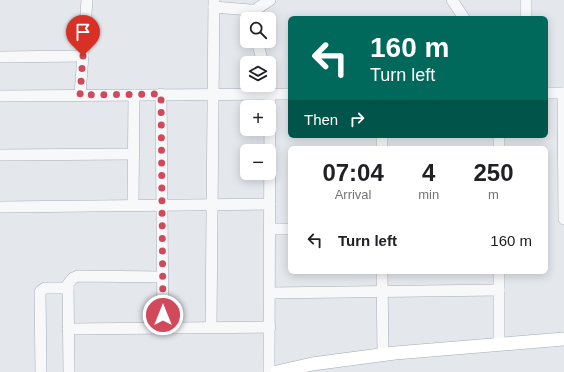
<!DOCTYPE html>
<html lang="en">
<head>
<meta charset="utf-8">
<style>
  :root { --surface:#fff; --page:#f6f6f6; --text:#202124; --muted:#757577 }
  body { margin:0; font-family:Helvetica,sans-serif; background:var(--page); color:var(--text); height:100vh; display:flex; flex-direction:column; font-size:15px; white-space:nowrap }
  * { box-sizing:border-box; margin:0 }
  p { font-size:13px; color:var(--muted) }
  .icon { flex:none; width:22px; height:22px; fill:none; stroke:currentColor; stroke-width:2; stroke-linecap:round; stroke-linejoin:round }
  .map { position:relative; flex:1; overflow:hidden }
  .drawer { position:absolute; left:288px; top:146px; width:260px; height:128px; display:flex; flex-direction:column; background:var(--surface); border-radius:6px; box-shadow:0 2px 10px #0003 }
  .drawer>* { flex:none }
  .guide { position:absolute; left:288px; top:16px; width:260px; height:122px; border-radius:6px; box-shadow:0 2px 10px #0003; background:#00695c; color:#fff; overflow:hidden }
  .tools { position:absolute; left:240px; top:12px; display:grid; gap:8px }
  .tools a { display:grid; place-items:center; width:36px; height:36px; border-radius:6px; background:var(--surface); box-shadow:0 2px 10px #0003; font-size:20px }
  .pin { position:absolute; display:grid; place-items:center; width:34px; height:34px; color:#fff; margin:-41px -17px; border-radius:50% 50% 50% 0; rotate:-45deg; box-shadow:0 0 4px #0007 }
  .pin .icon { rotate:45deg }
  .me { position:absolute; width:44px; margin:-22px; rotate:0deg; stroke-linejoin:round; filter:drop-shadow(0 0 3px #0008) }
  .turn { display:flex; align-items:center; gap:14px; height:84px; padding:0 16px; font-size:18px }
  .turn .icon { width:52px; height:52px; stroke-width:2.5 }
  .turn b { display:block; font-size:28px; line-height:34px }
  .then { display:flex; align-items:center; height:38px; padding:0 16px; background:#0003; gap:8px; font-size:15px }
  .eta { display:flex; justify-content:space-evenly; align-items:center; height:68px; text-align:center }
  .eta b { font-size:24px; font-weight:700; line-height:28px }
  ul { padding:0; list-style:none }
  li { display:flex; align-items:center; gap:12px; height:52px; padding:0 16px }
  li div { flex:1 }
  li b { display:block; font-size:15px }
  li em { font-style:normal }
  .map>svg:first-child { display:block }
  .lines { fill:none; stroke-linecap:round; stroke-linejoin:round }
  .minor-casing { stroke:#a9aeb7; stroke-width:12 }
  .major-casing { stroke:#a3abb8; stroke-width:14 }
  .minor { stroke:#f7f8fa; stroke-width:11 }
  .major { stroke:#fff; stroke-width:13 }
  .route { stroke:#d1495b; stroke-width:7; stroke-dasharray:0 12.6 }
</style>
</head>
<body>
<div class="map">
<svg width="564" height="372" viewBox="0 0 564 372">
  <rect width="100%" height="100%" fill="#e4e7ec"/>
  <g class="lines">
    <defs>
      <g id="minor">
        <polyline points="452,0 464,18"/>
        <polyline points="526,0 526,18"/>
        <polyline points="214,7 250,10 255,10 270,0"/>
        <polyline points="257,41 263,63"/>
        <polyline points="0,57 83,56"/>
        <polyline points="268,85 270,94 269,372"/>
        <polyline points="546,93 564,93"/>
        <polyline points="563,93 564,219"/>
        <polyline points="161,94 163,328"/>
        <polyline points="80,95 87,0"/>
        <polyline points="0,96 290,94"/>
        <polyline points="382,136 382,148"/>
        <polyline points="499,136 499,148"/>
        <polyline points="0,155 134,154"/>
        <polyline points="133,205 134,95"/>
        <polyline points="0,207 270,204"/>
        <polyline points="270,229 290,229"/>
        <polyline points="382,272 383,355"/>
        <polyline points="499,272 499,344"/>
        <polyline points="270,293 499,290"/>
        <polyline points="211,327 214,0"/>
        <polyline points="68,329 270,327"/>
        <polyline points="41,372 40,292 42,290 45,288 68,288"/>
        <polyline points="69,372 68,284 73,278 78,276 162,277"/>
      </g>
      <polyline id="major" points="277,372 312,364 395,353 564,339"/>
    </defs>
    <use href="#minor" class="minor-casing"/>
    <use href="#major" class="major-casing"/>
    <use href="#minor" class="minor"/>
    <use href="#major" class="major"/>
  </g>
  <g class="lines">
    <polyline class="route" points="83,56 80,95 161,94 163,315"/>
  </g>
</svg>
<div class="tools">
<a><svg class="icon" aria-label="search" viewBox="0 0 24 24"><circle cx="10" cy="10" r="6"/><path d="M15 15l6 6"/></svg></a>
<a><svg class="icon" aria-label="layers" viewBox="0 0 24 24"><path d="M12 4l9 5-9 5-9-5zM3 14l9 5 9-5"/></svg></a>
<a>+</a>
<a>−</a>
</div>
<div class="pin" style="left:83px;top:56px;background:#d93025"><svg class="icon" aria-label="arrive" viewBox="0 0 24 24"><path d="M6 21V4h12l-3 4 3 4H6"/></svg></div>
<svg class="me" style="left:163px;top:315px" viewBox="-20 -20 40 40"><circle r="17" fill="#d1495b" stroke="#fff" stroke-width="3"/><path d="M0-11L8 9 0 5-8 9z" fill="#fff"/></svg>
<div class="guide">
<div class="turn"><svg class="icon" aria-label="left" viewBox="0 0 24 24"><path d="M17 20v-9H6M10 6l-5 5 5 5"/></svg><div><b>160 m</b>Turn left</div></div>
<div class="then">Then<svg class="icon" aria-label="right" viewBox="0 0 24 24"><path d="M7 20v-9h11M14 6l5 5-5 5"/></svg></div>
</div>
<section class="drawer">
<div class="eta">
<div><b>07:04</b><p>Arrival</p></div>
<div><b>4</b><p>min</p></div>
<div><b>250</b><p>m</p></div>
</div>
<ul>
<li><svg class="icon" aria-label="left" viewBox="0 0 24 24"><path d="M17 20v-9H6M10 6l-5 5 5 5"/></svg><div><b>Turn left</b></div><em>160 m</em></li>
</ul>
</section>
</div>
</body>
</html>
